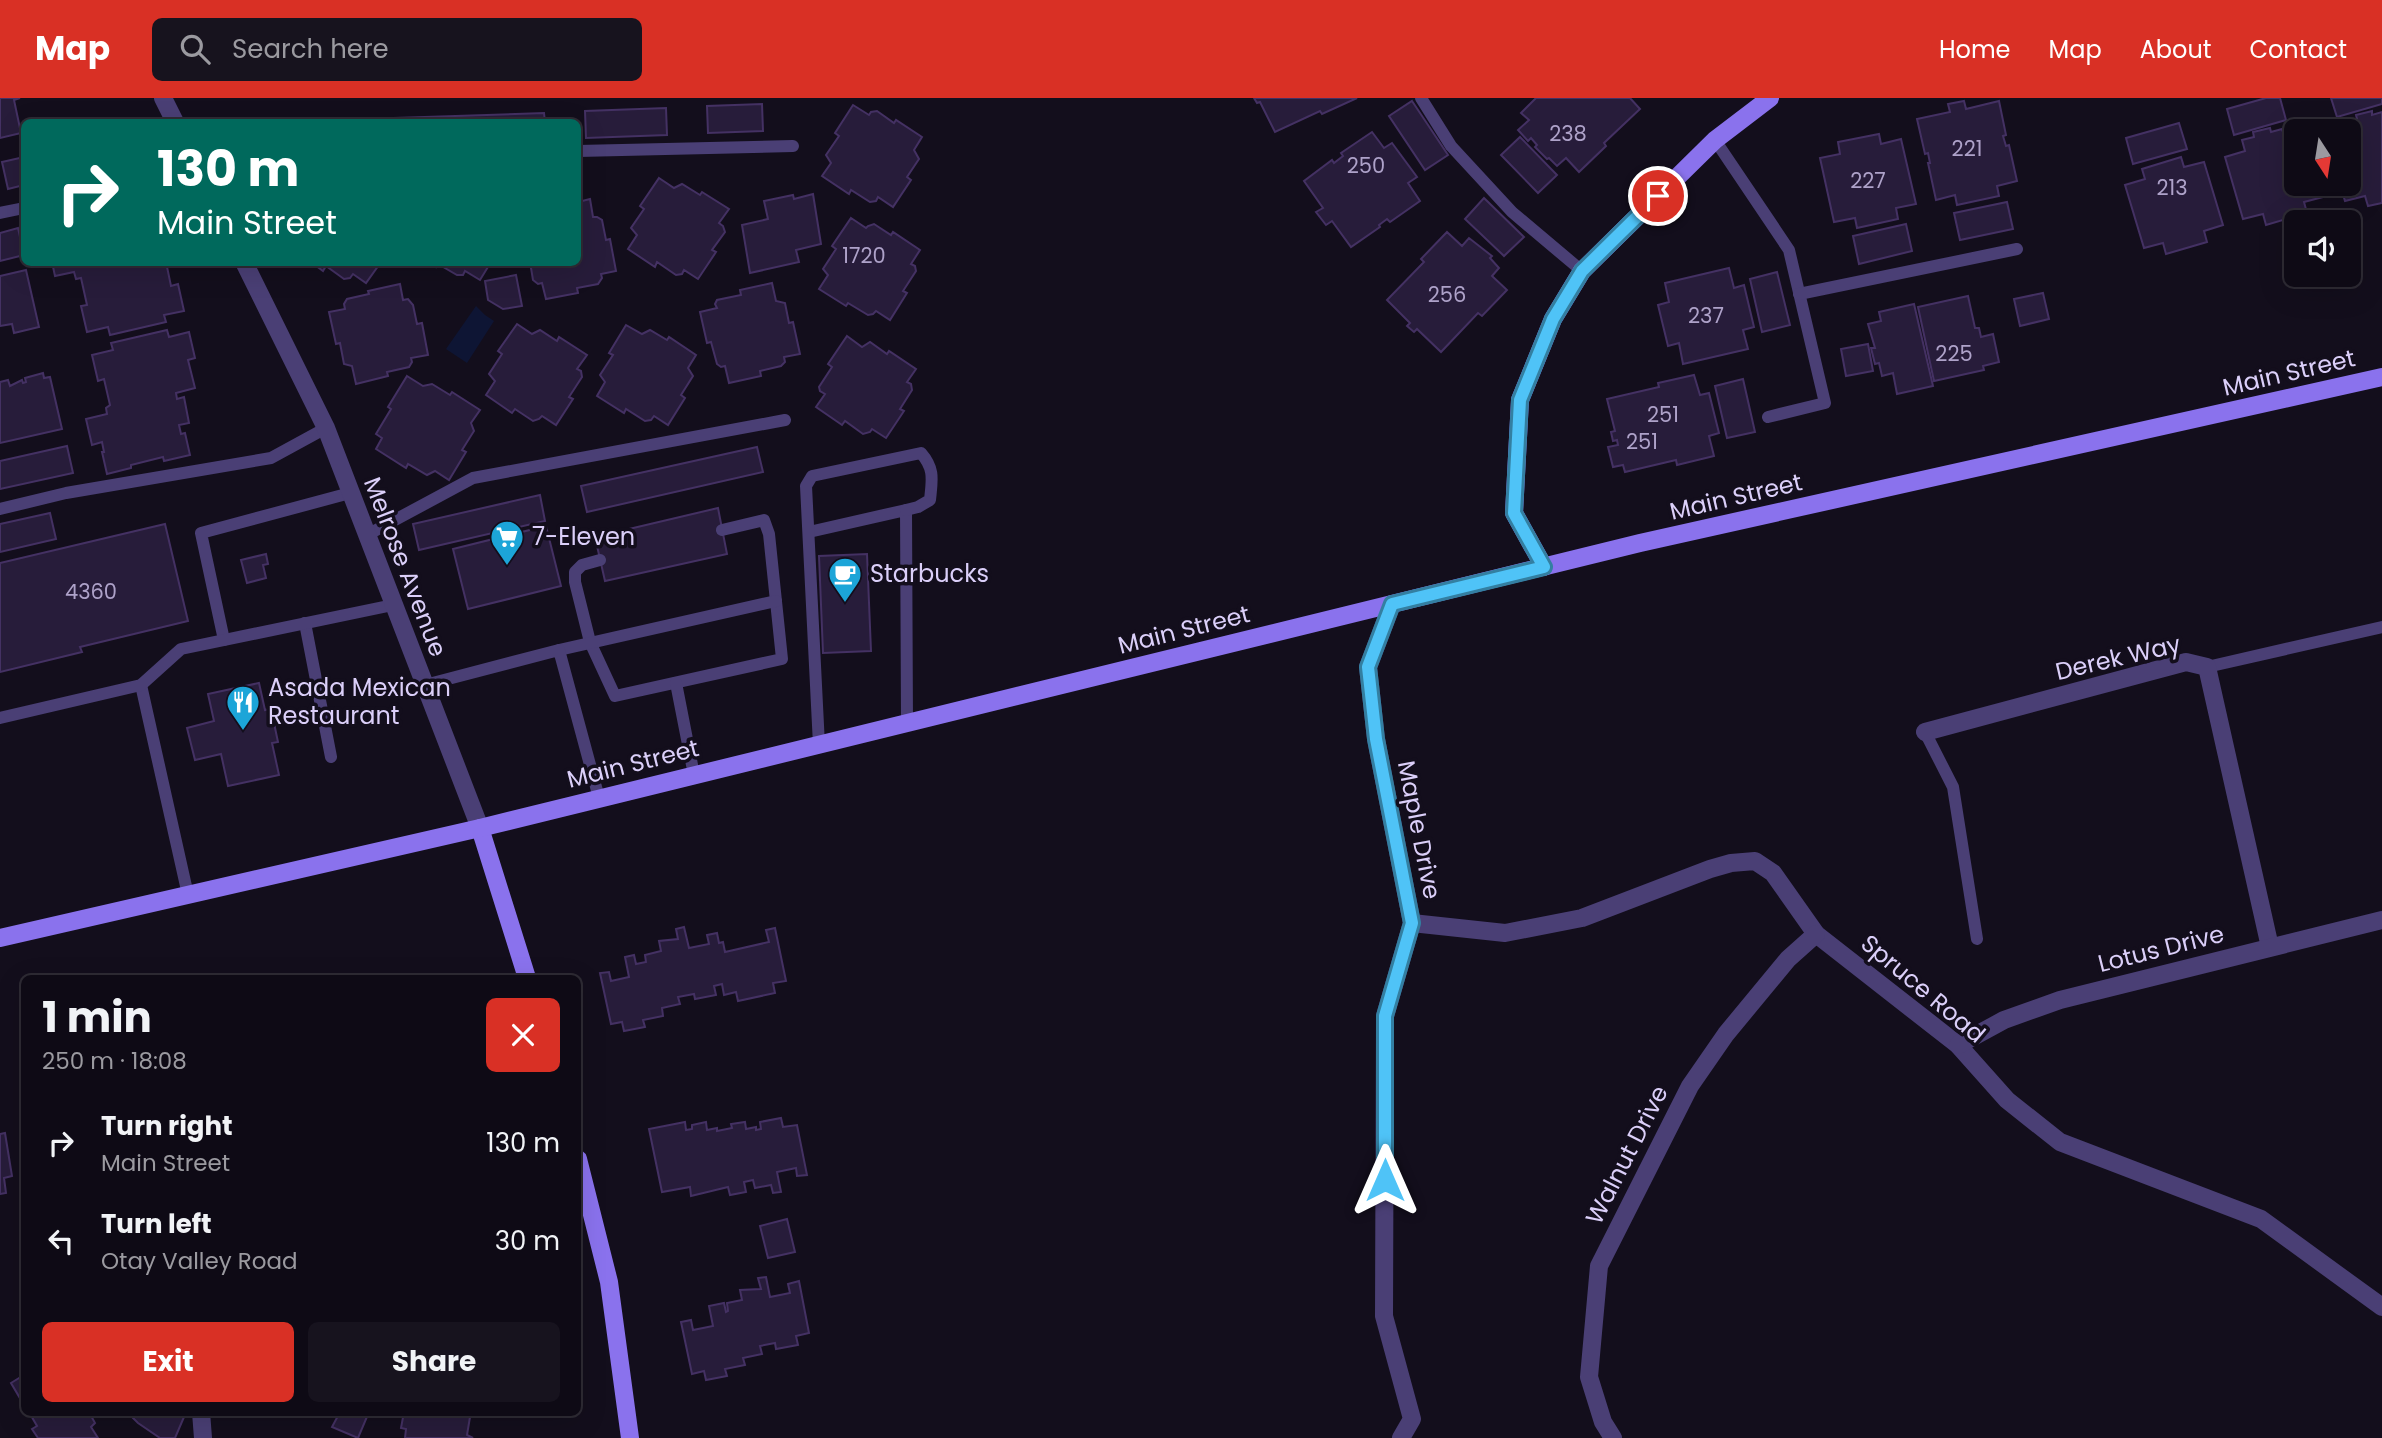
<!DOCTYPE html>
<html lang="en">
<head>
<meta charset="utf-8">
<style>
  :root { --surface:#0e0a15; --page:#17131e; --text:#f1f3f6; --muted:#9b9aa0; --line:#2e2b34; --accent:#d93025 }
  body { margin:0; font-family:Poppins,sans-serif; background:var(--page); color:var(--text); height:100vh; display:flex; flex-direction:column; font-size:26px; white-space:nowrap }
  * { box-sizing:border-box; margin:0 }
  p { font-size:23px; color:var(--muted) }
  .icon { flex:none; width:38px; height:38px; fill:none; stroke:currentColor; stroke-width:2; stroke-linecap:round; stroke-linejoin:round }
  .map { position:relative; flex:1; overflow:hidden }
  .side { position:absolute; left:21px; top:877px; width:560px; height:441px; display:flex; flex-direction:column; background:var(--surface); border-radius:10px; box-shadow:0 7px 28px #0002,0 0 0 2px var(--line) }
  .side>* { flex:none }
  .top-card { position:absolute; left:21px; top:21px; width:560px; height:147px; border-radius:10px; box-shadow:0 7px 28px #0002,0 0 0 2px var(--line); background:#00695c; color:#fff; overflow:hidden }
  .needle { width:46px; rotate:168deg }
  .tools { position:absolute; left:2284px; top:21px; display:grid; gap:14px }
  .tools a { display:grid; place-items:center; width:77px; height:77px; border-radius:10px; background:var(--surface); box-shadow:0 7px 28px #0002,0 0 0 2px var(--line); font-size:35px }
  .pin { position:absolute; display:grid; place-items:center; width:60px; height:60px; color:#fff; margin:-30px; border:4px solid #fff; border-radius:50%; box-shadow:0 2px 7px #0007 }
  .me { position:absolute; width:77px; margin:-38px; rotate:0deg; stroke-linejoin:round; filter:drop-shadow(0 0 5px #0008) }
  .turn { display:flex; align-items:center; gap:24px; height:147px; padding:0 21px; font-size:32px }
  .turn .icon { width:91px; height:91px; stroke-width:2.5 }
  .turn b { display:block; font-size:49px; line-height:60px }
  .round { display:grid; place-items:center; flex:none; width:74px; height:74px; border-radius:10px; background:var(--page) }
  .head { display:flex; align-items:center; justify-content:space-between; height:119px; padding:0 21px }
  h1 { font-size:42px; font-weight:700; line-height:52px }
  .primary-button { display:flex; gap:14px; margin-top:auto; padding:14px 21px }
  .primary-button a { flex:1; height:80px; border-radius:10px; background:var(--accent); color:#fff; font-size:28px; font-weight:700; line-height:80px; text-align:center }
  .primary-button a+a { background:var(--page); color:var(--text) }
  ul { padding:0; list-style:none }
  li { display:flex; align-items:center; gap:21px; height:98px; padding:0 21px }
  li div { flex:1 }
  li b { display:block; font-size:26px }
  li em { font-style:normal }
  header { display:flex; align-items:center; gap:42px; box-sizing:border-box; height:98px; padding:0 35px; background:var(--accent); color:#fff }
  header strong { font-size:33px }
  nav { display:flex; gap:38px; margin-inline-start:auto; font-size:24px }
  .search { width:490px; height:63px; background:var(--page); display:flex; align-items:center; gap:18px; box-sizing:border-box; padding:0 24px; border-radius:10px; color:var(--muted); font-size:26px }
  .map>svg:first-child { display:block }
  .water { fill:#0e1534 }
  .building { fill:#271c3a; stroke:#443163; stroke-width:2 }
  .lines { fill:none; stroke-linecap:round; stroke-linejoin:round }
  .lane { stroke:#4a3f75; stroke-width:12 }
  .street { stroke:#4a3f75; stroke-width:18 }
  .secondary { stroke:#8a72ed; stroke-width:18 }
  .route-casing { stroke:#337fa1; stroke-width:18 }
  .route { stroke:#4fc3f7; stroke-width:12 }
  .labels { text-anchor:middle; stroke-width:7; stroke-linejoin:round; paint-order:stroke }
  .number-label { font-size:21px; fill:#aea2c9 }
  .street-label { font-size:24px; fill:#dbcff9; stroke:#130e1c }
  .poi-label { font-size:24px; fill:#dbcff9; stroke:#130e1c; text-anchor:start }
</style>
</head>
<body>
<header>
<strong>Map</strong>
<div class="search"><svg class="icon" aria-label="search" viewBox="0 0 24 24"><circle cx="10" cy="10" r="6"/><path d="M15 15l6 6"/></svg>Search here</div>
<nav><a>Home</a><a>Map</a><a>About</a><a>Contact</a></nav>
</header>
<div class="map">
<svg width="2382" height="1340" viewBox="0 0 2382 1340">
  <rect width="100%" height="100%" fill="#130e1c"/>
  <polygon class="water" points="476,208 485,217 494,223 467,265 446,251"/>
  <g class="building">
    <polygon points="0,0 20,0 14,2 21,35 0,40"/>
    <polygon points="1254,0 1357,0 1322,16 1320,13 1275,34 1260,4 1257,5"/>
    <polygon points="1536,0 1630,0 1640,11 1604,45 1606,48 1579,74 1566,60 1557,68 1549,60 1547,61 1535,49 1537,47 1531,40 1528,43 1518,32 1529,22 1521,15"/>
    <polygon points="2266,0 2280,0 2286,22 2234,37 2227,11"/>
    <polygon points="2331,0 2382,0 2382,6 2337,19"/>
    <polygon points="1412,3 1448,57 1425,72 1389,18"/>
    <polygon points="1964,3 1966,11 1999,3 2006,37 2003,38 2006,48 2009,47 2017,83 1997,88 1999,98 1957,107 1955,97 1936,102 1928,65 1930,65 1928,55 1925,56 1917,21 1950,14 1948,6"/>
    <polygon points="762,6 763,33 708,35 707,8"/>
    <polygon points="853,7 869,17 871,14 877,13 894,25 896,22 922,39 914,52 919,61 907,79 911,82 893,109 878,99 876,103 870,104 851,92 849,96 822,78 831,65 826,57 839,38 835,35"/>
    <polygon points="666,10 667,37 586,40 585,13"/>
    <polygon points="2372,13 2372,17 2382,14 2382,105 2368,108 2365,98 2345,103 2340,86 2348,86 2348,33 2346,33 2344,25 2357,21 2356,17"/>
    <polygon points="544,15 545,24 363,24 363,21"/>
    <polygon points="2179,25 2187,51 2133,66 2126,40"/>
    <polygon points="2270,30 2271,34 2282,31 2285,41 2296,38 2296,86 2319,86 2323,99 2304,104 2307,115 2266,127 2263,116 2243,121 2225,59 2245,53 2242,42 2254,39 2253,34"/>
    <polygon points="1372,34 1384,50 1392,45 1417,79 1408,85 1420,103 1390,124 1387,121 1379,127 1380,129 1351,149 1332,123 1326,127 1316,114 1323,110 1304,83 1332,62 1334,65 1343,58 1341,55"/>
    <polygon points="1879,36 1881,46 1901,41 1916,106 1896,110 1898,121 1857,130 1855,120 1834,124 1820,60 1840,56 1838,44"/>
    <polygon points="1520,39 1557,77 1538,95 1501,57"/>
    <polygon points="24,59 24,87 8,91 2,64"/>
    <polygon points="2181,59 2184,69 2204,64 2223,127 2204,133 2207,144 2166,156 2163,145 2144,150 2125,87 2145,81 2142,71"/>
    <polygon points="659,80 674,90 682,86 700,97 702,94 729,111 719,125 723,128 725,134 712,152 716,154 698,181 684,172 682,176 676,177 657,164 655,169 628,151 637,137 631,130 644,111 640,108"/>
    <polygon points="813,96 821,146 796,152 799,164 750,175 742,127 768,121 764,103 793,97 794,101"/>
    <polygon points="1484,100 1524,139 1504,158 1465,121"/>
    <polygon points="590,101 593,119 597,119 602,122 606,142 610,141 616,173 601,176 602,180 598,186 577,190 578,195 546,201 542,185 538,186 533,182 530,164 578,164 578,104"/>
    <polygon points="2007,104 2013,131 1960,142 1954,115"/>
    <polygon points="851,120 866,130 868,128 874,126 891,137 893,134 920,152 911,166 915,168 916,173 903,193 907,195 890,222 876,213 873,216 868,217 848,205 846,208 819,191 828,177 823,171 836,151 832,148"/>
    <polygon points="1906,126 1912,153 1859,166 1853,138"/>
    <polygon points="18,130 24,157 0,163 0,135"/>
    <polygon points="1447,134 1462,148 1469,140 1492,158 1490,160 1499,170 1492,178 1507,192 1482,218 1478,215 1441,254 1417,231 1414,234 1407,228 1410,225 1387,202 1424,164 1421,161"/>
    <polygon points="52,164 166,164 171,188 178,186 184,213 164,217 166,224 110,237 108,229 87,234 81,208 87,207 81,180 76,181 74,174 55,178"/>
    <polygon points="311,164 381,164 366,185 353,176 350,180 344,181 326,168 323,173"/>
    <polygon points="429,164 491,164 480,182 465,173 463,177 457,177 438,166 436,169"/>
    <polygon points="1729,170 1734,190 1744,187 1754,229 1743,232 1748,251 1683,266 1679,245 1668,248 1658,207 1669,204 1665,185"/>
    <polygon points="26,172 39,229 14,235 12,226 0,228 0,178"/>
    <polygon points="1777,174 1790,227 1762,234 1750,181"/>
    <polygon points="516,177 522,208 503,211 488,202 485,183"/>
    <polygon points="772,185 776,203 785,205 789,225 793,224 800,256 784,259 785,264 781,268 760,273 761,278 729,285 725,268 721,269 717,266 711,244 707,245 700,214 717,210 715,206 717,202 741,197 740,192"/>
    <polygon points="400,186 403,202 408,201 413,207 417,226 422,225 428,257 411,260 412,264 409,269 387,274 388,278 356,286 352,268 344,266 340,245 336,246 329,214 345,211 344,206 347,201 369,196 368,193"/>
    <polygon points="2043,195 2049,221 2020,228 2014,201"/>
    <polygon points="1968,198 1975,230 1979,230 1981,239 1993,236 1999,264 1983,268 1984,272 1934,283 1918,209"/>
    <polygon points="1914,206 1933,288 1897,296 1893,275 1882,278 1879,265 1875,266 1871,250 1875,250 1868,226 1881,223 1879,214"/>
    <polygon points="517,226 532,236 540,232 557,243 559,239 587,257 577,271 581,273 582,279 569,299 573,301 556,327 542,318 539,321 533,323 515,311 512,315 486,297 495,283 489,276 502,256 498,253"/>
    <polygon points="626,227 642,236 650,232 667,242 669,239 696,257 688,270 693,278 681,297 685,300 668,327 654,318 651,322 645,323 626,311 624,315 597,298 605,284 600,277 613,257 609,255"/>
    <polygon points="167,232 169,239 189,234 195,260 188,262 195,290 176,295 177,301 184,299 189,325 179,327 181,336 185,335 190,357 164,363 163,359 131,367 131,370 107,376 102,354 104,354 102,344 92,347 86,321 107,316 106,310 110,307 104,281 98,283 92,257 113,252 111,245"/>
    <polygon points="847,238 862,249 870,244 887,256 889,253 916,271 907,284 911,286 912,292 900,311 904,313 886,340 872,331 870,334 863,336 845,323 842,327 816,309 825,296 820,293 819,289 832,269 828,266"/>
    <polygon points="1868,246 1873,273 1846,278 1841,251"/>
    <polygon points="43,275 44,280 50,279 62,331 0,345 0,284 8,282 10,288 22,282 23,285 26,284 25,280"/>
    <polygon points="1694,277 1700,297 1709,295 1719,335 1709,338 1714,358 1677,367 1676,362 1625,374 1623,367 1613,369 1608,349 1618,347 1617,342 1613,343 1611,334 1615,333 1607,301 1659,289 1658,285"/>
    <polygon points="407,278 423,288 432,286 450,297 452,294 480,312 471,325 474,333 462,352 466,354 449,382 435,373 427,377 408,366 406,370 376,351 382,340 376,336 391,311 388,309"/>
    <polygon points="1743,281 1755,334 1727,340 1715,288"/>
    <polygon points="67,348 73,375 0,391 0,363"/>
    <polygon points="757,349 763,374 587,414 581,388"/>
    <polygon points="540,397 545,423 419,452 413,426"/>
    <polygon points="718,410 727,456 605,483 595,439"/>
    <polygon points="50,415 56,441 0,454 0,426"/>
    <polygon points="165,426 188,523 80,549 82,554 0,574 0,465"/>
    <polygon points="546,428 561,488 468,511 453,451"/>
    <polygon points="266,456 268,466 263,467 266,480 247,485 241,462"/>
    <polygon points="867,456 871,553 823,555 819,458"/>
    <polygon points="259,585 265,612 271,611 278,644 272,645 279,677 228,688 221,656 195,662 187,630 214,623 208,596"/>
    <polygon points="684,829 689,850 709,846 707,837 717,835 719,845 723,844 725,854 769,844 766,832 775,830 786,883 773,885 775,895 738,903 736,894 724,897 722,886 714,888 716,897 695,901 694,896 678,899 680,906 662,910 663,918 643,922 645,929 624,933 622,924 611,926 600,875 609,874 611,883 629,879 625,859 634,857 636,866 646,864 645,857 661,853 659,843 678,841 676,831"/>
    <polygon points="781,1020 783,1029 797,1027 807,1077 797,1078 796,1070 777,1074 781,1094 773,1095 771,1087 755,1090 753,1082 744,1084 746,1094 730,1097 728,1089 691,1098 690,1089 662,1094 649,1031 685,1024 686,1032 692,1031 692,1027 706,1024 707,1032 717,1030 717,1033 732,1030 731,1026 745,1024 746,1031 756,1029 756,1032 761,1031 760,1024"/>
    <polygon points="5,1035 12,1078 4,1080 6,1095 0,1096 0,1036"/>
    <polygon points="787,1121 795,1154 768,1160 760,1128"/>
    <polygon points="766,1179 770,1199 790,1195 788,1186 799,1183 809,1235 796,1238 798,1247 776,1251 775,1245 760,1248 762,1256 743,1260 745,1267 725,1271 727,1278 706,1282 704,1273 692,1276 681,1224 691,1222 693,1232 713,1228 709,1208 724,1205 726,1214 728,1213 727,1205 742,1202 740,1192 761,1191 758,1180"/>
    <polygon points="24,1277 24,1307 11,1285"/>
    <polygon points="29,1314 89,1314 95,1325 91,1329 98,1340 38,1340 32,1331 37,1328"/>
    <polygon points="127,1314 172,1314 184,1319 175,1340 160,1340 138,1325"/>
    <polygon points="340,1314 369,1314 358,1340 332,1329"/>
    <polygon points="404,1314 459,1314 458,1317 470,1319 467,1337 473,1340 405,1340 406,1331 401,1330"/>
  </g>
  <g class="lines">
    <g class="lane">
      <polyline points="1421,0 1451,48 1512,114 1582,173"/>
      <polyline points="1715,42 1789,152 1825,305 1768,319"/>
      <polyline points="578,53 793,48"/>
      <polyline points="0,115 24,110"/>
      <polyline points="1799,196 2017,151"/>
      <polyline points="0,411 66,395 271,360 326,330"/>
      <polyline points="809,434 906,412 907,625"/>
      <polyline points="367,437 473,380 785,322"/>
      <polyline points="600,462 582,467 575,474 575,484 590,544 615,598 782,561 769,436 764,422 722,432"/>
      <polyline points="305,525 331,659"/>
      <polyline points="224,542 201,435 350,395"/>
      <polyline points="559,552 776,503"/>
      <polyline points="2207,569 2382,529"/>
      <polyline points="676,585 694,677"/>
      <polyline points="141,587 188,797"/>
      <polyline points="425,587 559,552 599,700"/>
      <polyline points="0,620 141,587 181,551 393,507"/>
      <polyline points="1925,634 1953,689 1977,841"/>
      <path d="M819,647l-13,-259 6,-10 109,-23c14,16 11,27 9,47l-12,7 -12,3"/>
    </g>
    <g class="street">
      <polyline points="163,0 175,24"/>
      <polyline points="244,164 326,330 480,730"/>
      <polyline points="1392,506 1368,569 1376,641 1412,825 1385,918 1384,1218 1412,1321 1401,1340"/>
      <polyline points="1925,634 2186,564 2207,569 2270,849"/>
      <polyline points="1412,825 1505,835 1582,820 1710,771 1731,765 1755,763 1773,775 1816,836 1958,947 2007,1002 2060,1044 2261,1121 2382,1209"/>
      <polyline points="1958,947 2004,922 2060,902 2382,822"/>
      <polyline points="201,1314 203,1340"/>
      <polyline points="1613,1340 1603,1324 1589,1279 1599,1168 1690,988 1726,936 1788,861 1816,836"/>
    </g>
    <g class="secondary">
      <polyline points="1544,469 1514,415 1520,302 1553,221 1582,173 1715,42 1770,0"/>
      <polyline points="480,730 527,880"/>
      <polyline points="0,840 480,730 1640,445 2382,279"/>
      <polyline points="578,1061 609,1184 630,1340"/>
    </g>
  </g>
  <g class="lines">
    <defs>
      <polyline id="route" points="1385,1082 1385,918 1412,825 1376,641 1368,569 1392,506 1544,469 1514,415 1520,302 1553,221 1582,173 1658,98"/>
    </defs>
    <use href="#route" class="route-casing"/>
    <use href="#route" class="route"/>
  </g>
  <defs>
    <symbol id="supermarket-pin" viewBox="-11 -11 22 30"><path d="M0 17L-7.5 6A9.5 9.5 0 1 1 7.5 6Z" fill="#1ca5d8" stroke="#130e1c"/><path d="M-6-5.5h2.5l.6 2H6L4.5 2H-2.5L-4.4-4H-6ZM-1.5 3.2a1.3 1.3 0 1 0 .1 0ZM3 3.2a1.3 1.3 0 1 0 .1 0Z" fill="#fff"/></symbol>
    <symbol id="cafe-pin" viewBox="-11 -11 22 30"><path d="M0 17L-7.5 6A9.5 9.5 0 1 1 7.5 6Z" fill="#1ca5d8" stroke="#130e1c"/><path d="M-5.5-4.5H6V0H3Q3 3.5 0 3.5H-2.5Q-5.5 3.5-5.5 0ZM3-3.2v2h1.7v-2ZM-6 4.5H4V6H-6Z" fill="#fff"/></symbol>
    <symbol id="restaurant-pin" viewBox="-11 -11 22 30"><path d="M0 17L-7.5 6A9.5 9.5 0 1 1 7.5 6Z" fill="#1ca5d8" stroke="#130e1c"/><path d="M-5-6h1v4h1v-4h1v4h1v-4h1v5L-1.5 .5V6h-2V.5L-5-1ZM5-6V6H3V1.5H1.5Q1.5-4 5-6Z" fill="#fff"/></symbol>
  </defs>
  <g fill-rule="evenodd">
    <use href="#supermarket-pin" x="488" y="420" width="38" height="52"/>
    <use href="#cafe-pin" x="826" y="457" width="38" height="52"/>
    <use href="#restaurant-pin" x="224" y="585" width="38" height="52"/>
  </g>
  <g class="labels">
    <g class="number-label">
      <text x="1568" y="43">238</text>
      <text x="1967" y="58">221</text>
      <text x="1366" y="75">250</text>
      <text x="1868" y="90">227</text>
      <text x="2172" y="97">213</text>
      <text x="864" y="165">1720</text>
      <text x="1447" y="204">256</text>
      <text x="1706" y="225">237</text>
      <text x="1954" y="263">225</text>
      <text x="1663" y="324">251</text>
      <text x="1642" y="351">251</text>
      <text x="91" y="501">4360</text>
    </g>
    <g class="street-label">
      <text transform="translate(2289 275) rotate(-13)" y="8">Main Street</text>
      <text transform="translate(1736 399) rotate(-13)" y="8">Main Street</text>
      <text transform="translate(405 469) rotate(69)" y="8">Melrose Avenue</text>
      <text transform="translate(1184 532) rotate(-14)" y="8">Main Street</text>
      <text transform="translate(2118 560) rotate(-13)" y="8">Derek Way</text>
      <text transform="translate(633 666) rotate(-14)" y="8">Main Street</text>
      <text transform="translate(1419 732) rotate(79)" y="8">Maple Drive</text>
      <text transform="translate(2161 851) rotate(-14)" y="8">Lotus Drive</text>
      <text transform="translate(1923 891) rotate(40)" y="8">Spruce Road</text>
      <text transform="translate(1627 1057) rotate(-63)" y="8">Walnut Drive</text>
    </g>
    <g class="poi-label">
      <text x="532" y="447">7-Eleven</text>
      <text x="870" y="484">Starbucks</text>
      <text x="268" y="598">Asada Mexican<tspan x="268" dy="28">Restaurant</tspan></text>
    </g>
  </g>
</svg>
<div class="tools">
<a><svg class="needle" viewBox="-14 -14 28 28"><path d="M0-13l5 13h-10z" fill="#e53935"/><path d="M0 13l5-13h-10z" fill="#9b9aa0"/></svg></a>
<a><svg class="icon" aria-label="sound" viewBox="0 0 24 24"><path d="M4 9h4l5-4v14l-5-4H4zM17 9q2 3 0 6"/></svg></a>
</div>
<div class="pin" style="left:1658px;top:98px;background:#d93025"><svg class="icon" aria-label="arrive" viewBox="0 0 24 24"><path d="M6 21V4h12l-3 4 3 4H6"/></svg></div>
<svg class="me" style="left:1385px;top:1082px" viewBox="-20 -20 40 40"><path d="M0-17L14 15 0 8-14 15z" fill="#4fc3f7" stroke="#fff" stroke-width="4"/></svg>
<div class="top-card">
<div class="turn"><svg class="icon" aria-label="right" viewBox="0 0 24 24"><path d="M7 20v-9h11M14 6l5 5-5 5"/></svg><div><b>130 m</b>Main Street</div></div>
</div>
<section class="side">
<div class="head"><div><h1>1 min</h1><p>250 m · 18:08</p></div><a class="round" style="background:#d93025;color:#fff"><svg class="icon" aria-label="close" viewBox="0 0 24 24"><path d="M6 6l12 12M18 6L6 18"/></svg></a></div>
<ul>
<li><svg class="icon" aria-label="right" viewBox="0 0 24 24"><path d="M7 20v-9h11M14 6l5 5-5 5"/></svg><div><b>Turn right</b><p>Main Street</p></div><em>130 m</em></li>
<li><svg class="icon" aria-label="left" viewBox="0 0 24 24"><path d="M17 20v-9H6M10 6l-5 5 5 5"/></svg><div><b>Turn left</b><p>Otay Valley Road</p></div><em>30 m</em></li>
</ul>
<div class="primary-button"><a>Exit</a><a>Share</a></div>
</section>
</div>
</body>
</html>
